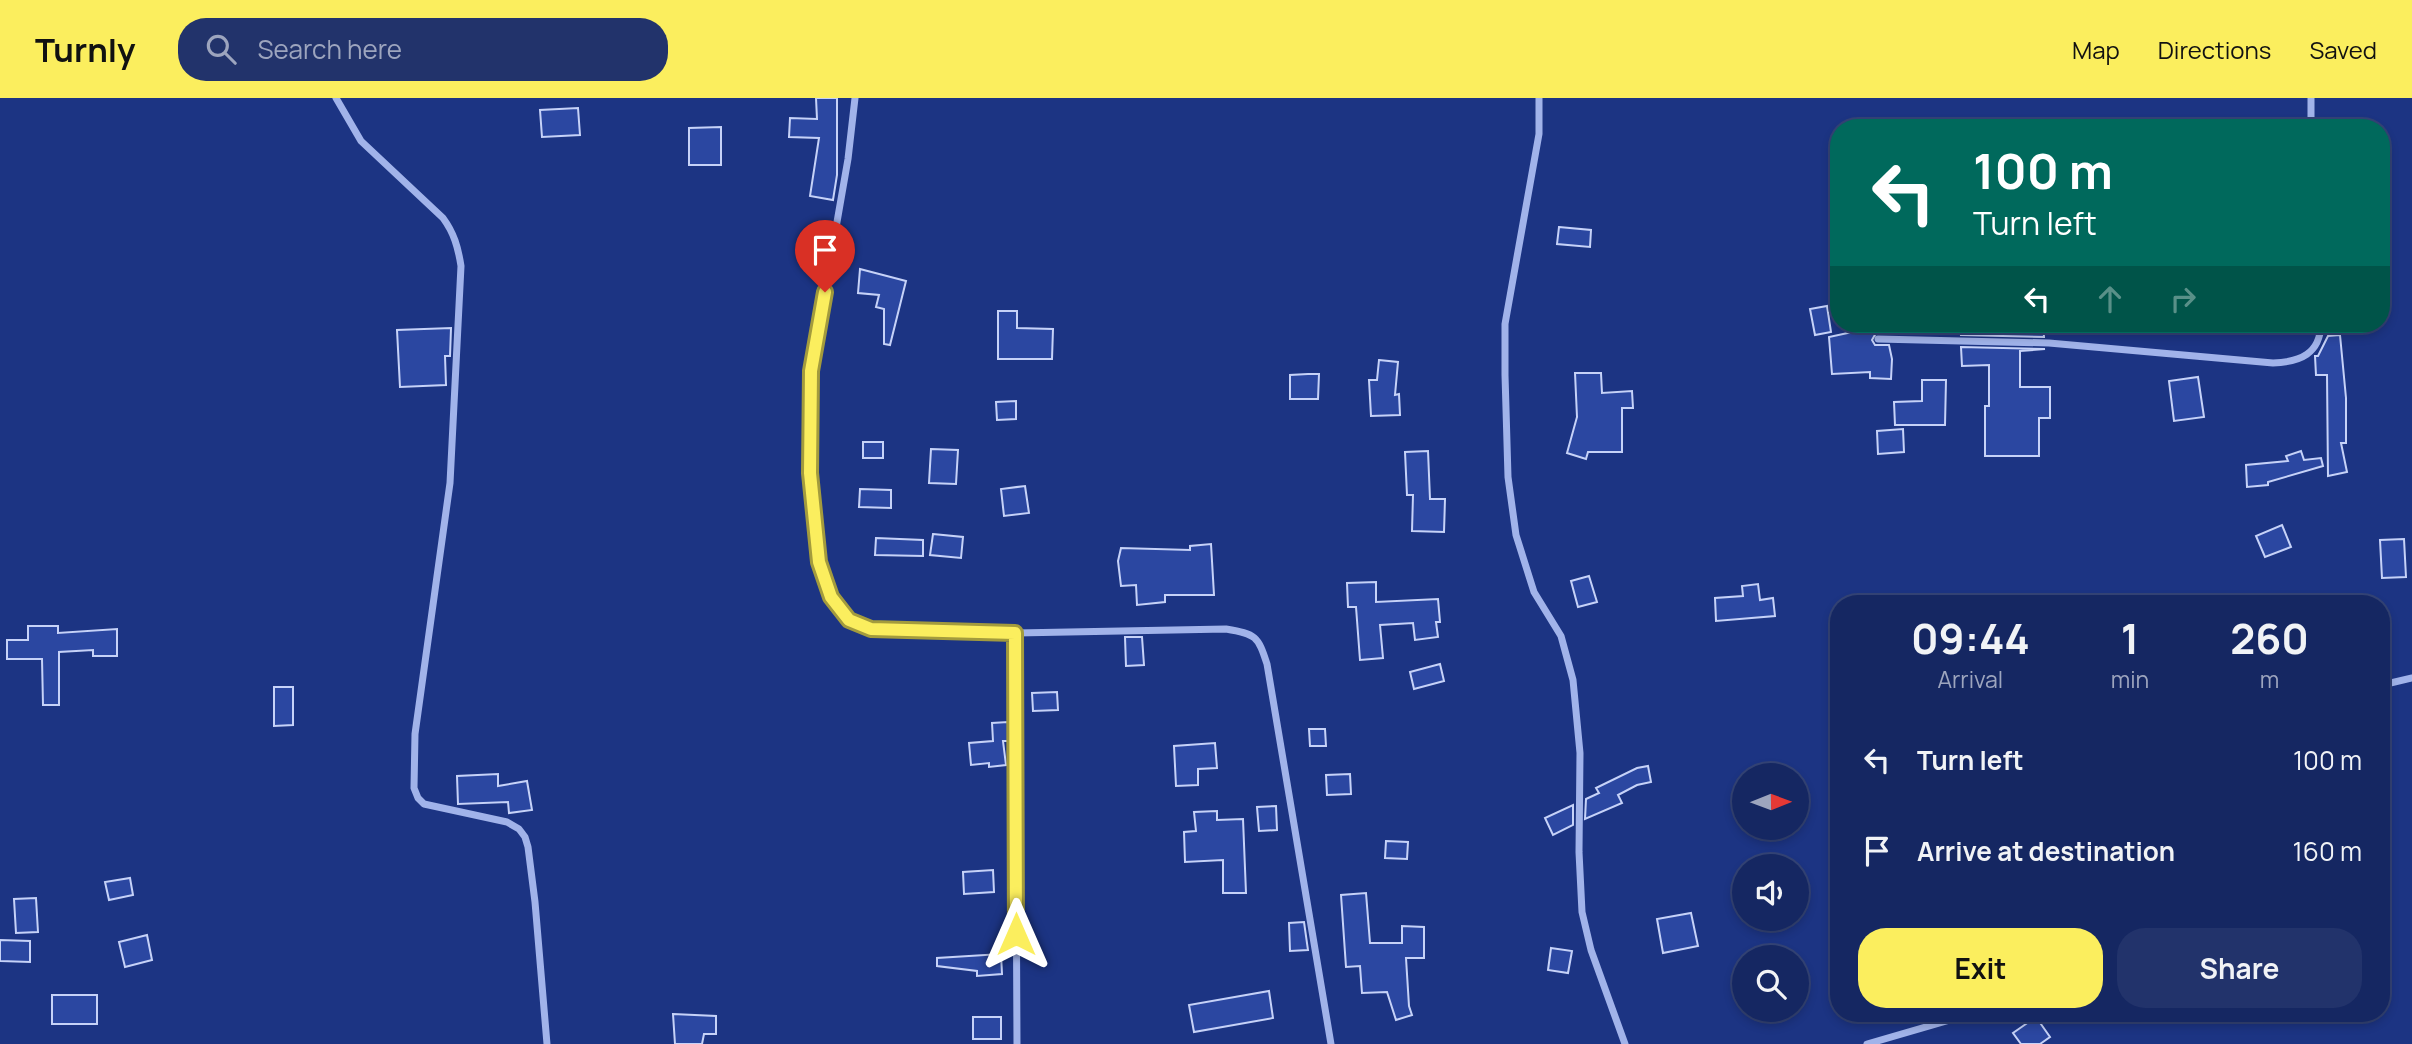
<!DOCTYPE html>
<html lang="en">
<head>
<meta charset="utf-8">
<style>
  :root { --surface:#152762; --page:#22336b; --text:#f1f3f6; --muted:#9da5be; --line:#344477; --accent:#fbee5e }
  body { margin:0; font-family:Manrope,sans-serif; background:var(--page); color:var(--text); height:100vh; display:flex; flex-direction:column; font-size:26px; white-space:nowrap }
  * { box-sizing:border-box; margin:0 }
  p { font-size:23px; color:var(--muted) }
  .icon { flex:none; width:38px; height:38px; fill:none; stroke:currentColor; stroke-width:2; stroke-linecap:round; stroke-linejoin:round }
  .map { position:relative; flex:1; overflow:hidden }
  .sheet { position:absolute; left:1830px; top:497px; width:560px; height:427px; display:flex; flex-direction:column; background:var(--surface); border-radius:28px; box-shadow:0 4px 10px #0003,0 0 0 2px var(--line) }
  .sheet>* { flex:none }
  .banner { position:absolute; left:1830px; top:21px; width:560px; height:214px; border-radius:28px; box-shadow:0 4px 10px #0003,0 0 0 2px var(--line); background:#00695c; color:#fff; overflow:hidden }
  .needle { width:46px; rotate:89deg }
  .controls { position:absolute; left:1732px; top:665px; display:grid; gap:14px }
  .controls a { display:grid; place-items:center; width:77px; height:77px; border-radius:50%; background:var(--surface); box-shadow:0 4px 10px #0003,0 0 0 2px var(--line); font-size:35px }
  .pin { position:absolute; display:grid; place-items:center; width:60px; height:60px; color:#fff; margin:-72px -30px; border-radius:50% 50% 50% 0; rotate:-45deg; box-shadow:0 0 7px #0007 }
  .pin .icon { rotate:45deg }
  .me { position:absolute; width:77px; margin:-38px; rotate:0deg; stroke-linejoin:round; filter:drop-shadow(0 0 5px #0008) }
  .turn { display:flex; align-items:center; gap:24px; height:147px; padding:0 28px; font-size:32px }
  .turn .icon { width:91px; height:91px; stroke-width:2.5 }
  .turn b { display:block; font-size:49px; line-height:60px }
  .lanes { display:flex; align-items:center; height:66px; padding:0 28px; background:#0003; justify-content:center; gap:35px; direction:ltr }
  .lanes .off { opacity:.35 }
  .eta { display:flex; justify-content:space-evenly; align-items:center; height:119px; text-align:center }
  .eta b { font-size:42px; font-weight:700; line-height:49px }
  .action { display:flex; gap:14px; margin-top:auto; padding:14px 28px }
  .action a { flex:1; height:80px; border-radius:28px; background:var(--accent); color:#111; font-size:28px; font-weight:700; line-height:80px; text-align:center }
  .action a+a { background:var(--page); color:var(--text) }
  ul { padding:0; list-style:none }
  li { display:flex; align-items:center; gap:21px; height:91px; padding:0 28px }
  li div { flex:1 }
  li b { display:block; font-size:26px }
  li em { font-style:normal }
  header { display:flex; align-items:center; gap:42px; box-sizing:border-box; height:98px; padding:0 35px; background:var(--accent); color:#111 }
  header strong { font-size:33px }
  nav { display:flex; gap:38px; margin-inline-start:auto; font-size:24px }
  .search { width:490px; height:63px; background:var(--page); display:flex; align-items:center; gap:18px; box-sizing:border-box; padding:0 24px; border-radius:28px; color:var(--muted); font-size:26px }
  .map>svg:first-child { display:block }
  .building { fill:#2b47a1; stroke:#c6d2f8; stroke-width:2 }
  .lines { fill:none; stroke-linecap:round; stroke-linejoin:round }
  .street { stroke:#a1b3ea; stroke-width:7 }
  .route-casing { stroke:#a39b3d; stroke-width:18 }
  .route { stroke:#fbee5e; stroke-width:12 }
</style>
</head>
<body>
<header>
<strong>Turnly</strong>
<div class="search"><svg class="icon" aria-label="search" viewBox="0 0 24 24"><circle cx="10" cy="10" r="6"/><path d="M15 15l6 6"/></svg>Search here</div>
<nav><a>Map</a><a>Directions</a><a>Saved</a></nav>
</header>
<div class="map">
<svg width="2412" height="946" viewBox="0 0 2412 946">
  <rect width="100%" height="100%" fill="#1c3483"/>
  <g class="building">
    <polygon points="816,0 837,0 837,77 833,102 810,98 819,40 789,39 790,20 817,21"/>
    <polygon points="578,10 580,37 542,39 540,12"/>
    <polygon points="721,29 721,67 689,67 689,30"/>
    <polygon points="1559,129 1591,132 1590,149 1557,146"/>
    <polygon points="860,171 906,183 890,247 884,246 884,211 876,209 879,197 858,195"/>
    <polygon points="1827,208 1831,234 1815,237 1810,211"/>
    <polygon points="998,213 1017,213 1017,230 1053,231 1052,261 998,261"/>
    <polygon points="2019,226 2043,226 2044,239 1960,237 2019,232"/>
    <polygon points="1885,227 1887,235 1876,235 1872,242 1875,247 1889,247 1892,261 1891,281 1870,280 1870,274 1832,276 1829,239"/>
    <polygon points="451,230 450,258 445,258 446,287 400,289 397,232"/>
    <polygon points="2340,237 2346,300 2346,345 2341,345 2347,374 2328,378 2327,277 2316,277 2315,258 2318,258 2328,238"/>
    <polygon points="1961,249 2045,251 2020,253 2020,289 2050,289 2050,320 2039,320 2039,358 1985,358 1985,308 1989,308 1989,267 1962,268"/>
    <polygon points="1379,262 1398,264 1395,297 1399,296 1400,317 1371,318 1369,282 1377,282"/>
    <polygon points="1575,275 1601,275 1602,295 1632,293 1633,310 1622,310 1622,354 1588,354 1586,361 1567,355 1577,319"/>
    <polygon points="1308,276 1319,276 1318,301 1290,301 1290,277"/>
    <polygon points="2198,279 2204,319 2174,323 2169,283"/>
    <polygon points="1922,282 1946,282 1945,327 1895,327 1894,304 1922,303"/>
    <polygon points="1016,303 1016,321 997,322 996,304"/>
    <polygon points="1903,331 1904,354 1878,356 1877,333"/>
    <rect x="863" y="344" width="20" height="16"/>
    <polygon points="931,351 958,352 956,386 929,385"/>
    <polygon points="1428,353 1430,401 1445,401 1444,434 1412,433 1413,397 1407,397 1405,354"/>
    <polygon points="2301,353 2304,362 2321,360 2323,368 2268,384 2268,387 2247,389 2246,367 2288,363 2286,358"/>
    <polygon points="1025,388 1029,415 1004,418 1001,391"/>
    <polygon points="860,391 891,392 891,410 859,409"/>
    <polygon points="2282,427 2291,449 2265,459 2256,438"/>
    <polygon points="933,436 963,439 961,460 930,457"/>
    <polygon points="876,440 923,442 923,458 875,457"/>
    <polygon points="2404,441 2406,479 2382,480 2380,442"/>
    <polygon points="1211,446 1214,497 1165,497 1165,504 1137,507 1136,487 1121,488 1118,463 1121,450 1190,452 1190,448"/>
    <polygon points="1589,478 1597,504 1578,509 1571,483"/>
    <polygon points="1376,484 1376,504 1438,501 1440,524 1436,524 1438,539 1415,542 1413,525 1380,527 1383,560 1360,562 1356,509 1348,509 1347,485"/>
    <polygon points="1758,486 1760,502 1773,500 1775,518 1716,523 1715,500 1743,498 1742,488"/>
    <polygon points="28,528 58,528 58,535 117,531 117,558 93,558 93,552 59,554 59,607 43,607 42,561 7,561 7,542 28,542"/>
    <polygon points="1125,539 1142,539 1144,567 1126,568"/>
    <polygon points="1440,566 1444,583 1414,591 1410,574"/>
    <polygon points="274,589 293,589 293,627 274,628"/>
    <polygon points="1057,594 1058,612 1033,613 1032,595"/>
    <polygon points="1008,624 1009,643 1003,643 1006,667 989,669 989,665 971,667 969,645 993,643 992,625"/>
    <polygon points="1309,631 1325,631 1326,648 1310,648"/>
    <polygon points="1215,645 1217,670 1198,671 1198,687 1176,688 1174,648"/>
    <polygon points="1648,668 1651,684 1637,687 1618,697 1622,705 1585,721 1586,701 1599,695 1596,690 1637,670"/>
    <polygon points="498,676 498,688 527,683 532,712 509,715 508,704 458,706 457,678"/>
    <polygon points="1350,676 1351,696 1327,697 1326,677"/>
    <polygon points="1573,707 1573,727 1553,737 1545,720"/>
    <polygon points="1276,708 1277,732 1259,733 1257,709"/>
    <polygon points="1217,713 1217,722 1243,721 1246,795 1223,795 1223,762 1185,764 1184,734 1196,733 1194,714"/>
    <polygon points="1386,743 1408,744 1407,761 1385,760"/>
    <polygon points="993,772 994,794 964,796 963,774"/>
    <polygon points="130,780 133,797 109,802 105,784"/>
    <polygon points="1366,795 1370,845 1402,845 1402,828 1424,829 1424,860 1406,860 1409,908 1412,917 1396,922 1387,894 1362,895 1360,868 1346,869 1341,797"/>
    <polygon points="36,800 38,834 16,835 14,801"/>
    <polygon points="1691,815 1698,848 1663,855 1657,821"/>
    <polygon points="1304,824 1308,852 1290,853 1289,825"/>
    <polygon points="147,837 152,862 125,869 119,844"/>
    <polygon points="0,842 30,843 30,864 0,863"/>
    <polygon points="1551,850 1572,853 1568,875 1548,872"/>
    <polygon points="1001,856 1002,876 977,878 977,873 937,868 937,860"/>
    <polygon points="1269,893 1273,920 1194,934 1189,907"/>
    <rect x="52" y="897" width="45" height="29"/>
    <polygon points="673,916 716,918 716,936 704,936 702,946 675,946"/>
    <rect x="973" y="919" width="28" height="22"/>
    <polygon points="2036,919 2050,939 2040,946 2021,946 2013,935"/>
  </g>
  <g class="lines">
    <g class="street">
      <path d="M336,0l25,43 82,77c11,15 15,29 18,48l-11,217 -35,251 -1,54 4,10 6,6 83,18 12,7 6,8 3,10 7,55 12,142"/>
      <path d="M855,0l-7,61 -37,212 -1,102 9,89 12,35 18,23 22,9 144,4 211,-4c30,5 32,7 41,35l64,380"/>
      <polyline points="1539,0 1539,36 1505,226 1505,277 1508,379 1516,437 1534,494 1561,538 1573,582 1580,655 1579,754 1582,814 1591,852 1625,946"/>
      <polyline points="2311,0 2311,30"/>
      <path d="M1878,241l171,4 224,20c27,-1 47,-9 48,-39"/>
      <polyline points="1015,535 1017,946"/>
      <polyline points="2382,587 2412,580"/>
      <polyline points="1867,946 1974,915"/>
    </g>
  </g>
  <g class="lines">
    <defs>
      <polyline id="route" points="825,194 811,273 810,375 819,464 831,499 849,522 871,531 1015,535 1016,836"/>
    </defs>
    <use href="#route" class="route-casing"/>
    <use href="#route" class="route"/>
  </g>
</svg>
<div class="controls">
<a><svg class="needle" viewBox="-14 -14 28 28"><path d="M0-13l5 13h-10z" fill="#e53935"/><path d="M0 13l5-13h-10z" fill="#9da5be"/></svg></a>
<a><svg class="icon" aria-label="sound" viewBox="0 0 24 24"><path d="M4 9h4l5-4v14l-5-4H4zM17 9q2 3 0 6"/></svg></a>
<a><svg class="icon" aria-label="search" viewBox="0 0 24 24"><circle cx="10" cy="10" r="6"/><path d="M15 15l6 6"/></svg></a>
</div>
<div class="pin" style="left:825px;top:194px;background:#d93025"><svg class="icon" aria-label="arrive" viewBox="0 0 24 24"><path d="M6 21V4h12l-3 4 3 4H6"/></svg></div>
<svg class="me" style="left:1016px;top:836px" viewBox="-20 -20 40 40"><path d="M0-17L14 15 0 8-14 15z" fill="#fbee5e" stroke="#fff" stroke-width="4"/></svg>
<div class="banner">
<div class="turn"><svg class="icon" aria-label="left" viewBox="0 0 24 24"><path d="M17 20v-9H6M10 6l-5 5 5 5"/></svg><div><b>100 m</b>Turn left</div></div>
<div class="lanes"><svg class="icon" aria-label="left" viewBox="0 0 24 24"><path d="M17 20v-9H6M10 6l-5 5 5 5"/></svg><svg class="icon off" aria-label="ahead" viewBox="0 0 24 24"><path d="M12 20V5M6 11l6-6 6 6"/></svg><svg class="icon off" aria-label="right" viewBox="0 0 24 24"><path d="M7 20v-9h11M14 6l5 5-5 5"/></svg></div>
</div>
<section class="sheet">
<div class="eta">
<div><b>09:44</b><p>Arrival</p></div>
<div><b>1</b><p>min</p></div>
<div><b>260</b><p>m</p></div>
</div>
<ul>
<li><svg class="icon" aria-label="left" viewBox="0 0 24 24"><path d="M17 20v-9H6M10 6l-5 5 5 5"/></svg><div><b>Turn left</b></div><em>100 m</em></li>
<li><svg class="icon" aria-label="arrive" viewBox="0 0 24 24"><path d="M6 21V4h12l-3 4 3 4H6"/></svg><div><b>Arrive at destination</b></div><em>160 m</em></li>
</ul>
<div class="action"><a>Exit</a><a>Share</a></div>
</section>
</div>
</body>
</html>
